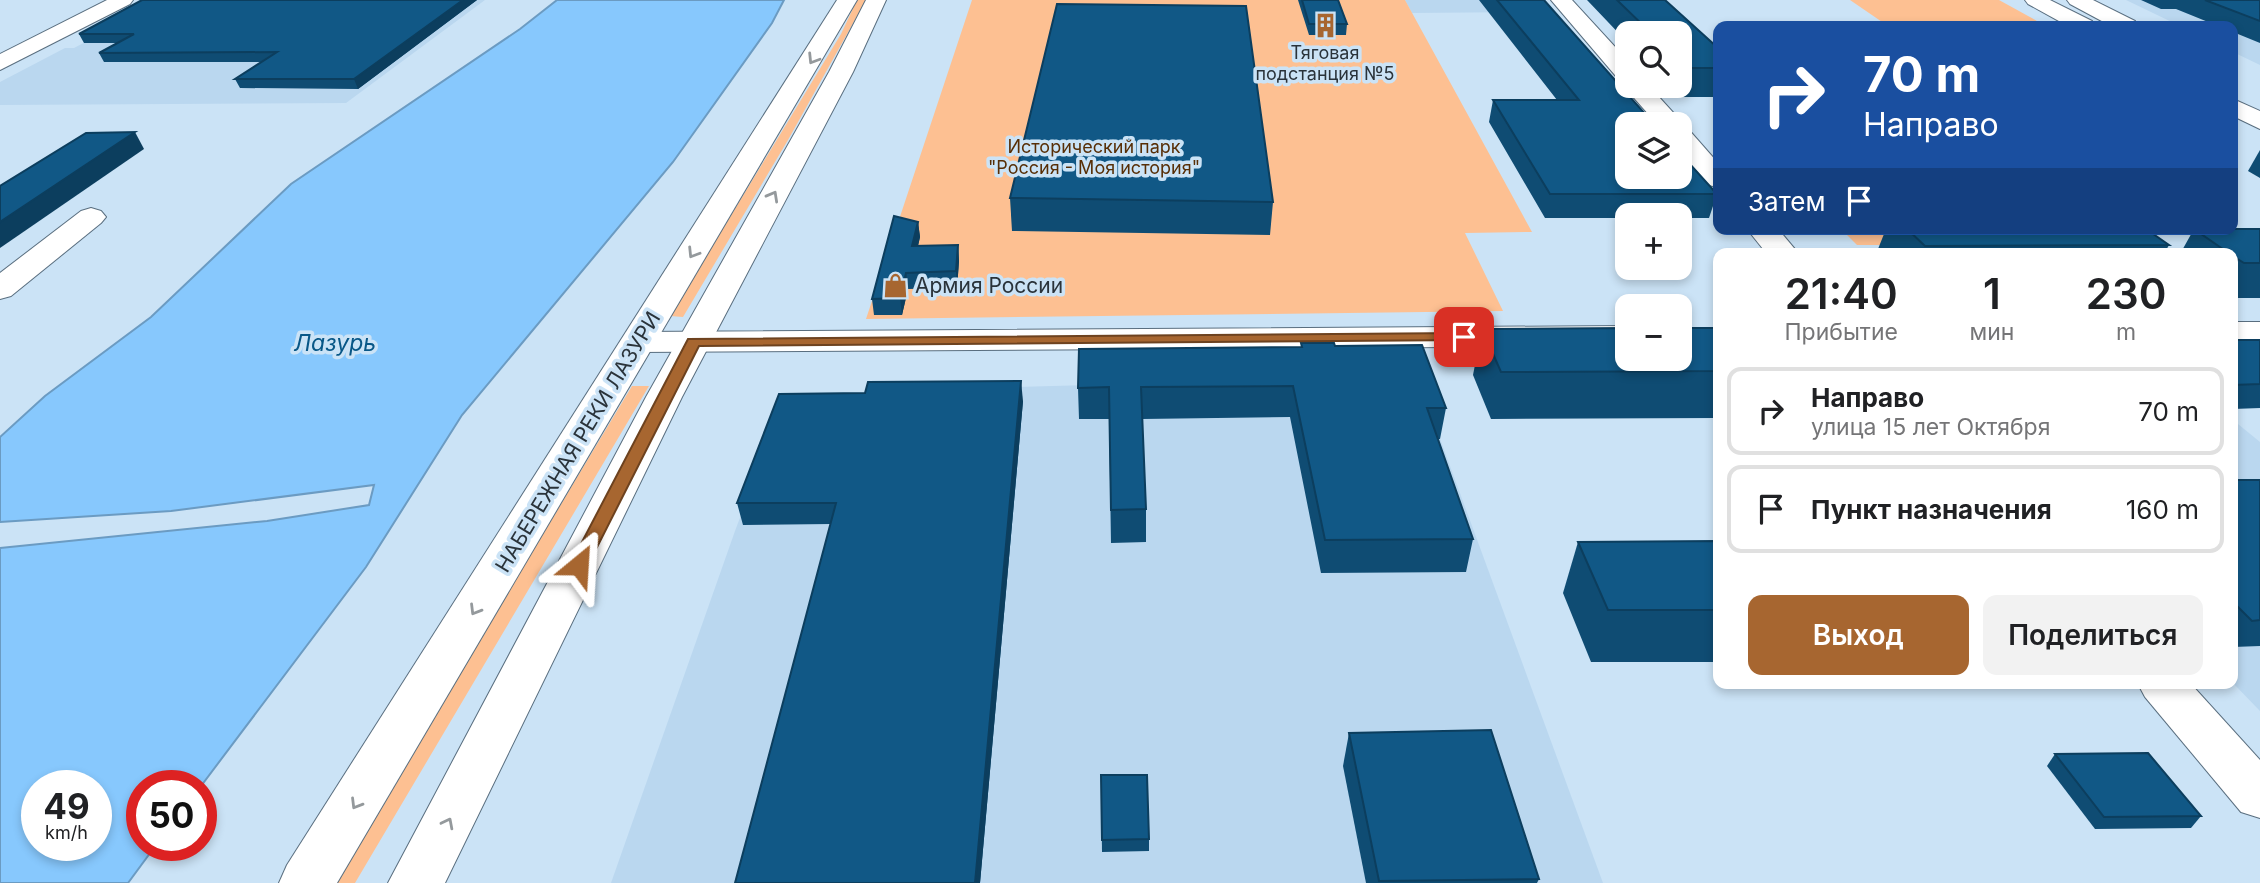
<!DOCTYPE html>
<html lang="ru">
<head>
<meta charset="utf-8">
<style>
  :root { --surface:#fff; --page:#f2f2f2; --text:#202124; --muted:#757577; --line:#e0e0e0; --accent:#a76630 }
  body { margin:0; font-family:Inter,sans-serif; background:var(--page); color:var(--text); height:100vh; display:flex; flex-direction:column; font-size:26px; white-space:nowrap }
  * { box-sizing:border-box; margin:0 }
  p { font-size:23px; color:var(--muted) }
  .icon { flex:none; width:38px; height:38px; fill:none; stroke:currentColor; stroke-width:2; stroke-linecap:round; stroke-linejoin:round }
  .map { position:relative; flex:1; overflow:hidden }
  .side { position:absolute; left:1713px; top:248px; width:525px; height:441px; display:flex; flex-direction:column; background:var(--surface); border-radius:14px; box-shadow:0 4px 10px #0003 }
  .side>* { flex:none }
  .hud { position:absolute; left:1713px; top:21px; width:525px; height:214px; border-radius:14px; box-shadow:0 4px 10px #0003; background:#1a4fa0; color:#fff; overflow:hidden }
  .tools { position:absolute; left:1615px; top:21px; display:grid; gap:14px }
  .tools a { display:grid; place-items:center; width:77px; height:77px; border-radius:14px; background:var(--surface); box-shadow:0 4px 10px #0003; font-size:35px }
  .speed { position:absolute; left:21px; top:770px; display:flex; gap:14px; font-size:35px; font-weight:700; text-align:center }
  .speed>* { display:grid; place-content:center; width:91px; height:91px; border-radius:50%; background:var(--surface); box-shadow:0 4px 10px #0003; line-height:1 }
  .speed small { font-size:18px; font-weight:400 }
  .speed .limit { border:10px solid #d22; background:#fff; color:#111 }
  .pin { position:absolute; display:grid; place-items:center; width:60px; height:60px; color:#fff; margin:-30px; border-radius:14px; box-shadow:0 4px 10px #0006 }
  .me { position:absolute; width:77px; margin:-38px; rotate:27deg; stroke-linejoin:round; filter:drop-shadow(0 0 5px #0008) }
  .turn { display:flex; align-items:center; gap:24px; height:147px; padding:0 35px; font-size:32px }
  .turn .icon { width:91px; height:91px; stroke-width:2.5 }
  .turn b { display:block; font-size:49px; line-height:60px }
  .then { display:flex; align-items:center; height:66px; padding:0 35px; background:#0003; gap:14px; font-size:26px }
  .eta { display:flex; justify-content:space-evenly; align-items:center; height:119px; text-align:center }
  .eta b { font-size:42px; font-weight:600; line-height:49px }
  .action { display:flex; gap:14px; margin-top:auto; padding:14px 35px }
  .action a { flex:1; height:80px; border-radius:14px; background:var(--accent); color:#fff; font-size:28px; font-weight:600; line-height:80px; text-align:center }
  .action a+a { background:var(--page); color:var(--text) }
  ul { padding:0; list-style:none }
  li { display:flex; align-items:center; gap:21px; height:88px; margin:0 14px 10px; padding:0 21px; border:4px solid var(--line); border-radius:14px }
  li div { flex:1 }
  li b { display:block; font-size:26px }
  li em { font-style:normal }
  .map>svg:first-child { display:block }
  .built { fill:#bad7ef }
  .green { fill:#fdc092 }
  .water { fill:#87c8fd; stroke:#6b9bc2; stroke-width:2; fill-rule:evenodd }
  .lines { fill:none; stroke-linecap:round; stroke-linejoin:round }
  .street-casing { stroke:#596e7f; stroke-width:2 }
  .secondary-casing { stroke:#596e7f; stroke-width:2 }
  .primary-casing { stroke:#596e7f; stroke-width:2 }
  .street { fill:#fff; fill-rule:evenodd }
  .secondary { fill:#fff; fill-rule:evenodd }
  .primary { fill:#fff; fill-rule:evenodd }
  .wall { fill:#0f4c73 }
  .shaded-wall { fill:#0c3e5e }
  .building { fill:#115886; stroke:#0c3e5e; stroke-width:2 }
  .oneway { stroke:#94999c }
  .route { fill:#a76630; stroke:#6d421f; stroke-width:2 }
  .labels { text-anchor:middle; stroke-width:7; stroke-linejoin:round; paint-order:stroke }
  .far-poi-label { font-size:18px; fill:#2a333a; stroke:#cbe3f6 }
  .far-park-label { font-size:18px; fill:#572e06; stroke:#cbe3f6 }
  .poi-label { font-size:21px; fill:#2a333a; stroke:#cbe3f6; text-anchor:start }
  .street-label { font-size:21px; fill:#2a333a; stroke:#cbe3f6 }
  .water-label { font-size:23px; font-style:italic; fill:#085787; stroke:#cbe3f6 }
</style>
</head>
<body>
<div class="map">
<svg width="2260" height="883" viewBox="0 0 2260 883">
  <rect width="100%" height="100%" fill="#cbe3f6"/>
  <g class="built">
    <polygon points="159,0 485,0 346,103 0,105 0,82 65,48 74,48 152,7"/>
    <polygon points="1405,0 1529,0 1539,12 1412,13"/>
    <polygon points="2126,0 2260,0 2260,65 2233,52 2233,26 2180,26"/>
    <polygon points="1417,376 1603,883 611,883 735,531 783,404 1012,387"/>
    <polygon points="2233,420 2260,442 2260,711 2233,683"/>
  </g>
  <g class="green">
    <polygon points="857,0 866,0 788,140 683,317 670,316 841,34"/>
    <polygon points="972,0 1405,0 1532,232 1465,233 1503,311 866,319"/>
    <polygon points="1850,0 1999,0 2046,26 1888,26"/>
    <polygon points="1841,229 1952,229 1970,245 1857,245"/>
    <polygon points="632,386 649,386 355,883 329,883 460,672"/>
  </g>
  <path class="water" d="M557,0h227l-12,23 -99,139 -211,253 -96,152 -165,219h-59v59h14l-28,38h-128v-335l267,-27 102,-16 5,-20 -203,26 -171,11v-85l45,-41 106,-79 140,-133 229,-155zM37,786h59v59h-59z"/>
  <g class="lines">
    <defs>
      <g id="street">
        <polygon points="1551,0 1572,0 1628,61 1628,86 1649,86 1679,119 1683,124 1680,128 1680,124 1657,124 1628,91 1624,86 1626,83 1620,81"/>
        <polygon points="1680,128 1689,130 1718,163 1718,187 1708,185 1680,152"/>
        <polygon points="91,208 101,211 106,217 101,223 11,296 0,299 0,273 81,211"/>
        <polygon points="1747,229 1778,229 1799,254 1767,254"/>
        <rect x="2233" y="322" width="27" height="20"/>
        <polygon points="1628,326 1628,346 638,352 626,349 621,342 626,335 638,332"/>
        <polygon points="2138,684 2191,684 2260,760 2260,818 2241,812 2145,697"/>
      </g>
      <g id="secondary">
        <polygon points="107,0 133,0 130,4 0,70 0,54"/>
        <polygon points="837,0 857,0 337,883 279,883 287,865"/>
        <polygon points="866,0 886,0 853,72 682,397 445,883 388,883 646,397 829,72"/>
      </g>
      <g id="primary">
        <polygon points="2025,0 2050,0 2092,21 2095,26 2068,26 2028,4"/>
        <polygon points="2067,0 2093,0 2135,21 2138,26 2111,26 2070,4"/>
        <polygon points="2233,99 2260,111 2260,129 2233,116"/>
      </g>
    </defs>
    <use href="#street" class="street-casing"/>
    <use href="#secondary" class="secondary-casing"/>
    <use href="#primary" class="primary-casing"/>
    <use href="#street" class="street"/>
    <use href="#secondary" class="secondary"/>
    <use href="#primary" class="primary"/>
  </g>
  <g class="wall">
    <polygon points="142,0 477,0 358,89 240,88 235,79 262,62 104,62 99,53 117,43 84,43 79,34"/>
    <polygon points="1298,0 1338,0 1347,24 1346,35 1309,35"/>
    <polygon points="1479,0 1544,0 1717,194 1709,218 1680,218 1680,215 1628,215 1628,218 1545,218 1489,122 1493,100 1557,100"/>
    <polygon points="1587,0 1665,0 1718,48 1718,97 1679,97 1668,86 1680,86 1680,33 1628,33 1628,43"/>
    <polygon points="2141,0 2260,0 2260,43 2233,32 2233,26 2218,26 2176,9 2161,9"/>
    <polygon points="2260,150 2260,178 2248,171"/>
    <polygon points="1010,198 1273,202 1270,235 1012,231"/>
    <polygon points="918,222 920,237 918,246 958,245 959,261 957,288 908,289 902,315 874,315 872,299"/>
    <polygon points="1886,229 2146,229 2169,245 2164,254 1876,254"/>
    <polygon points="2194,229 2260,229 2260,298 2233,298 2233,254 2180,254"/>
    <polygon points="1718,328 1718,418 1491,419 1473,375 1482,329"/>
    <polygon points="2233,340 2260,340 2260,408 2233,409"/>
    <polygon points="1301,343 1335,346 1446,408 1440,439 1438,439 1473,539 1466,572 1321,573 1290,417 1142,419 1146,509 1146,542 1111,543 1109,419 1079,419 1078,388 1301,347"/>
    <polygon points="865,393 1023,401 980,883 735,883 831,524 743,525 737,503"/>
    <polygon points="2233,480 2260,480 2260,646 2233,647"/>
    <polygon points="1718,541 1718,662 1591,662 1563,593 1578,542"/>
    <polygon points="1349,733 1539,879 1537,883 1366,883 1343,766"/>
    <polygon points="2055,754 2201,816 2191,828 2095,829 2047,766"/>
    <polygon points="1101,775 1149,839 1149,851 1102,852"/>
  </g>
  <g class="shaded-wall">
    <polygon points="463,0 477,0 358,89 354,79"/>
    <polygon points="135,132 144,149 0,248 0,222"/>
    <polygon points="918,222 920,237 914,262 912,246"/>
    <polygon points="958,245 959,261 957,288 956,271"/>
    <polygon points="906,273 908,289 902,315 900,298"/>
    <polygon points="1021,381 1023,401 980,883 975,883"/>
  </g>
  <g class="building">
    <polygon points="142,0 463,0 354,79 235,79 277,52 99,53 134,34 79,34"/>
    <polygon points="1302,0 1338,0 1347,24 1309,24"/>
    <polygon points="1497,0 1544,0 1654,124 1628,124 1628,177 1680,177 1680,153 1717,194 1550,194 1493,100 1579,100"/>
    <polygon points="1617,0 1665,0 1718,48 1718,68 1686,68 1680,62 1680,33 1651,33"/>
    <polygon points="2205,0 2260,0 2260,21"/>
    <polygon points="1057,4 1246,6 1273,202 1010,198"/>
    <polygon points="135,132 0,222 0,186 86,133"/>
    <polygon points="894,216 918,222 912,246 958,245 956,271 906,273 900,298 872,299"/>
    <polygon points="1907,229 2146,229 2169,245 1925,246"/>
    <polygon points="2194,229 2260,229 2260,263 2244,263 2233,256 2233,254 2230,254"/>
    <polygon points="1628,328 1628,359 1680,359 1680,328 1718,328 1718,371 1501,372 1482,329"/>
    <polygon points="2233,340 2260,340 2260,384 2233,385"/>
    <polygon points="1301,343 1334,343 1335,346 1422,345 1446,408 1427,408 1473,539 1325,540 1293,386 1141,387 1146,509 1111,510 1109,387 1078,388 1079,349 1302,347"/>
    <polygon points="1021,381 975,883 735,883 836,503 737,503 779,394 865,393 868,382"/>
    <polygon points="2233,480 2260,480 2260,620 2252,621 2233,602"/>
    <polygon points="1718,541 1718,610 1608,610 1578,542"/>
    <polygon points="1491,730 1539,879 1379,881 1349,733"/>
    <polygon points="2148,753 2201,816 2104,817 2055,754"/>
    <polygon points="1101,775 1147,775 1149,839 1102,840"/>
  </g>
  <defs><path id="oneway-chevron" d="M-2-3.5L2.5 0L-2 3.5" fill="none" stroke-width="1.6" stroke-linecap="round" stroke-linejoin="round" transform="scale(1.75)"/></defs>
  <g class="oneway">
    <use href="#oneway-chevron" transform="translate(813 59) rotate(122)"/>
    <use href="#oneway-chevron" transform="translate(773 196) rotate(-61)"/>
    <use href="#oneway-chevron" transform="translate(693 253) rotate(122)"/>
    <use href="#oneway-chevron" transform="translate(475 610) rotate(121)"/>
    <use href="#oneway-chevron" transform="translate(356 804) rotate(121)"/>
    <use href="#oneway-chevron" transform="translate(448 823) rotate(-63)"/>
  </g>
  <polygon class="route" points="1464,333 1469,334 1469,340 699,346 588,565 585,569 573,569 570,565 688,339"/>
  <defs>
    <symbol id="building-bare" viewBox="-9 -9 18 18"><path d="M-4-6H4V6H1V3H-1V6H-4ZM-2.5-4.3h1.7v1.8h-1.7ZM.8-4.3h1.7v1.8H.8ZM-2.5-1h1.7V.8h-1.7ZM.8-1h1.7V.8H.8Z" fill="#a76630" stroke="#cbe3f6" stroke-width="2.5" paint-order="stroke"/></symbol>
    <symbol id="shop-bare" viewBox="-9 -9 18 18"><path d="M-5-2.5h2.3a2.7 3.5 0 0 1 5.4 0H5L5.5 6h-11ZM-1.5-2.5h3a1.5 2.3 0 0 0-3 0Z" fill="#a76630" stroke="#cbe3f6" stroke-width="2.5" paint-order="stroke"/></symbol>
  </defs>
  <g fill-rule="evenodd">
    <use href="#building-bare" x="1308" y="8" width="35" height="35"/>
    <use href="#shop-bare" x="878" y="268" width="35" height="35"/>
  </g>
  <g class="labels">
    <g class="far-poi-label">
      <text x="1325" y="59">Тяговая<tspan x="1325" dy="21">подстанция №5</tspan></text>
    </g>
    <g class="far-park-label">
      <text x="1094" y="153">Исторический парк<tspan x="1094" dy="21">"Россия - Моя история"</tspan></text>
    </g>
    <g class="poi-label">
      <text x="915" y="293">Армия России</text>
    </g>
    <g class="street-label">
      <text transform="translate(578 442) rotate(-59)" y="7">НАБЕРЕЖНАЯ РЕКИ ЛАЗУРИ</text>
    </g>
    <g class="water-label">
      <text x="335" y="351">Лазурь</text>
    </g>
  </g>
</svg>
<div class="tools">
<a><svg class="icon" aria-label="search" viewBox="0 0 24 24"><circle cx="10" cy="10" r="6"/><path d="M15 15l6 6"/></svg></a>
<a><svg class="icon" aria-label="layers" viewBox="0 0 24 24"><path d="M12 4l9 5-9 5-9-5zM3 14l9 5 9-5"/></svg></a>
<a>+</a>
<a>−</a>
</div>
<div class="speed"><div>49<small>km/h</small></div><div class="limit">50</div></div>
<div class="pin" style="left:1464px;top:337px;background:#d93025"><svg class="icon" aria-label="arrive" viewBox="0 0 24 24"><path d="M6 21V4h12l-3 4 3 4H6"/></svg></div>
<svg class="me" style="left:579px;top:565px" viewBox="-20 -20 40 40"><path d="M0-17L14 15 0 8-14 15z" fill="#a76630" stroke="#fff" stroke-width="4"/></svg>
<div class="hud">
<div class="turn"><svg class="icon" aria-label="right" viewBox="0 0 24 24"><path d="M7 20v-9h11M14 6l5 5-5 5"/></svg><div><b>70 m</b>Направо</div></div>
<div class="then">Затем<svg class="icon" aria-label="arrive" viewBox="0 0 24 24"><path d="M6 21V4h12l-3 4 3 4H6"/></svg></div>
</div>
<section class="side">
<div class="eta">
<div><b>21:40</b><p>Прибытие</p></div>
<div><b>1</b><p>мин</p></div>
<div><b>230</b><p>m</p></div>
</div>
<ul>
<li><svg class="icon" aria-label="right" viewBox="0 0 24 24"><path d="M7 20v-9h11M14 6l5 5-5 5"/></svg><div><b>Направо</b><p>улица 15 лет Октября</p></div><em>70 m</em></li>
<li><svg class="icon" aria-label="arrive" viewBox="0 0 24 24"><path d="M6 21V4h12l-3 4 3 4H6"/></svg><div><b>Пункт назначения</b></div><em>160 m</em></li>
</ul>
<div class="action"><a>Выход</a><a>Поделиться</a></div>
</section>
</div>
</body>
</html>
